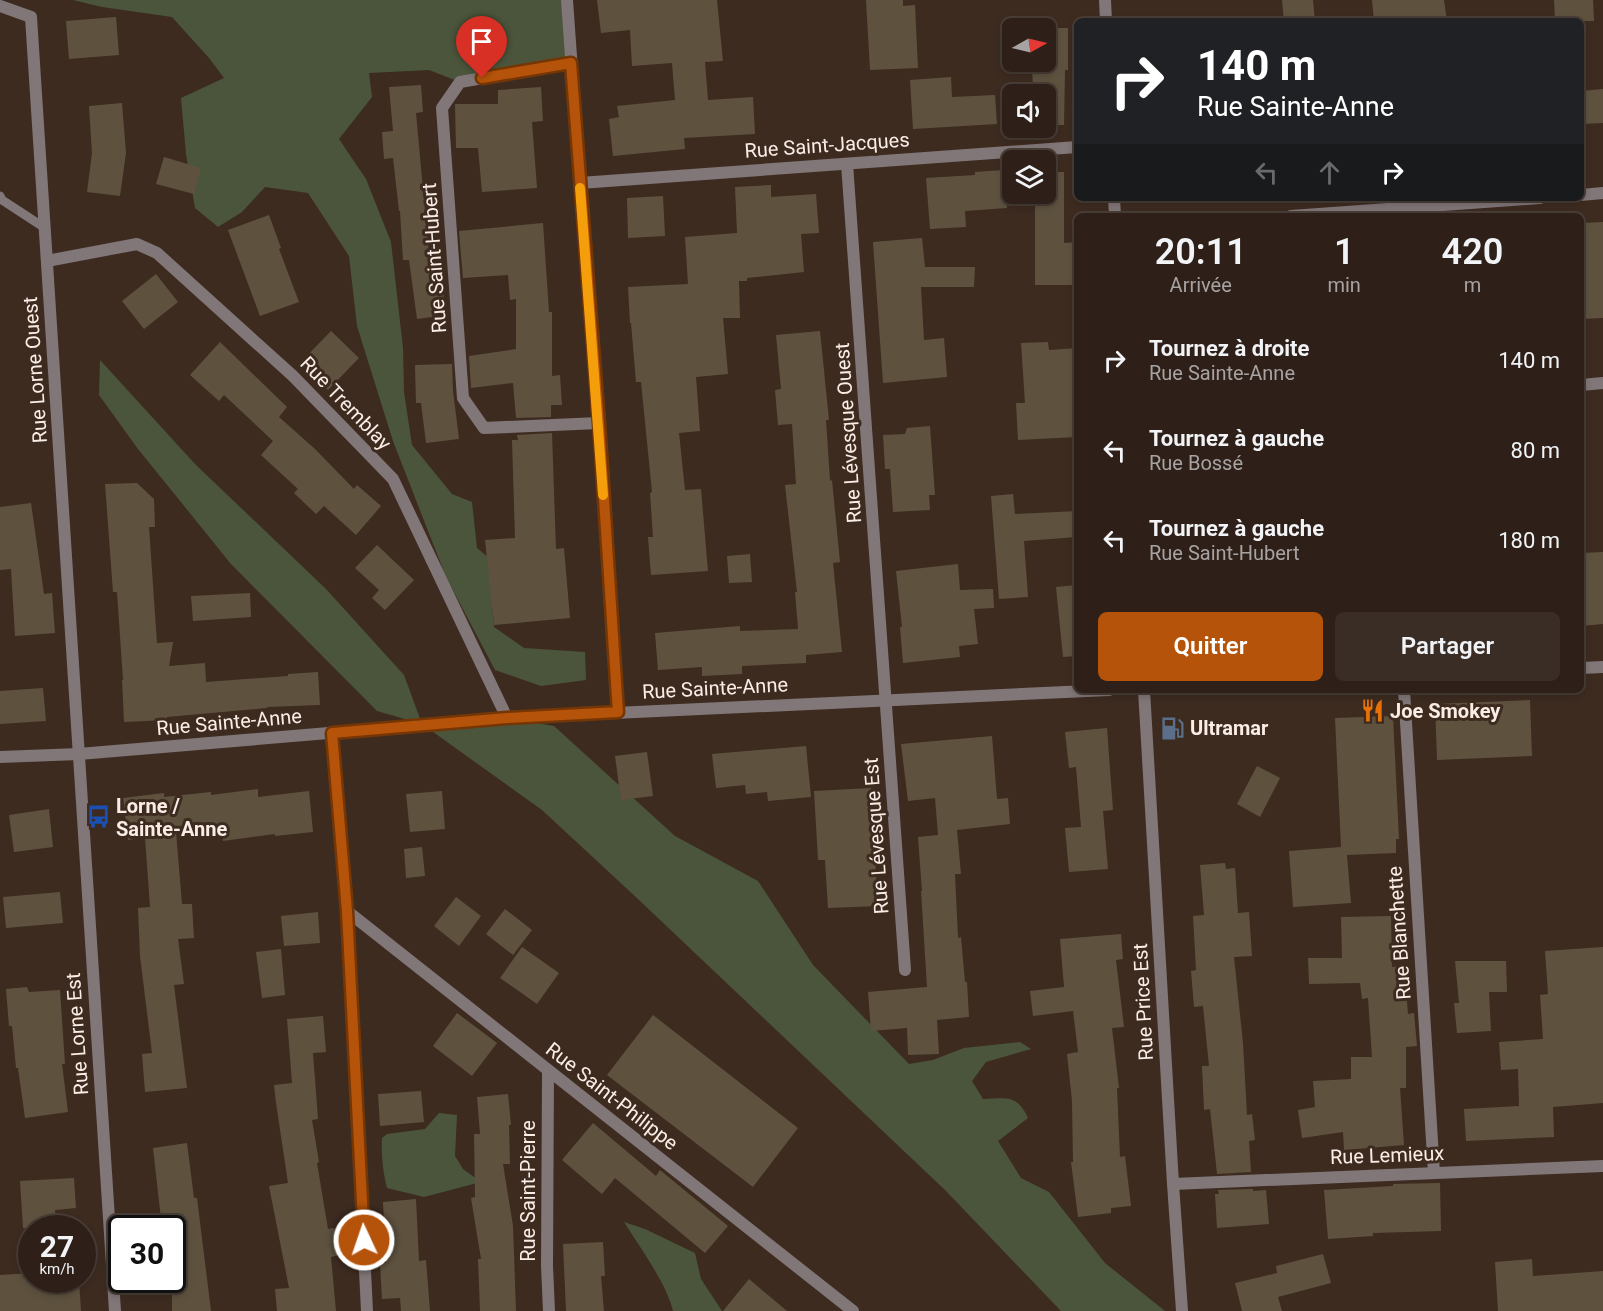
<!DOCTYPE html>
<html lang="fr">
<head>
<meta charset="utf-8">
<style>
  :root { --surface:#2e2018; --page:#3a2d25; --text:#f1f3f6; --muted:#a7a3a2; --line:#493e37; --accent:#b45309 }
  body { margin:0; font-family:Roboto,sans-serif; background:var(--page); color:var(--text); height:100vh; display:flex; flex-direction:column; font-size:22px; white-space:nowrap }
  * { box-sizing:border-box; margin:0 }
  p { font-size:20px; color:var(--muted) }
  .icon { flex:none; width:33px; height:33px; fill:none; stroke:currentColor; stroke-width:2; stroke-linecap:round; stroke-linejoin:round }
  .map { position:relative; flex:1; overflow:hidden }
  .sheet { position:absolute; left:1074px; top:213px; width:510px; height:480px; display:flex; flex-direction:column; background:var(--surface); border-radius:9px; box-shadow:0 3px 9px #0003,0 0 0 2px var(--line) }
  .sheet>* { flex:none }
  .top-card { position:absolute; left:1074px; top:18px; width:510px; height:183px; border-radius:9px; box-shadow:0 3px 9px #0003,0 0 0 2px var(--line); background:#202124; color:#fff; overflow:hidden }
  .needle { width:39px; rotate:82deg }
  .buttons { position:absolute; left:1002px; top:18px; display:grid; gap:12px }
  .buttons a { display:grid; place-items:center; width:54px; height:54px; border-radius:9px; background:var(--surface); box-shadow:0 3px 9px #0003,0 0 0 2px var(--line); font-size:30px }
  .speed { position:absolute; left:18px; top:1215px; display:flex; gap:12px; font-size:30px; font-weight:700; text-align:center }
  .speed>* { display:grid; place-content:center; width:78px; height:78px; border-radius:50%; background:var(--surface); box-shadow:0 3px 9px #0003,0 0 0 2px var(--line); line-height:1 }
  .speed small { font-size:15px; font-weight:400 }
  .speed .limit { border:3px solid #111; border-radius:9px; background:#fff; color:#111 }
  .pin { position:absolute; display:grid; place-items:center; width:51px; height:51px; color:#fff; margin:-62px -26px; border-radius:50% 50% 50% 0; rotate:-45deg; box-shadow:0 0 6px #0007 }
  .pin .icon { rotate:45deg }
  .me { position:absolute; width:66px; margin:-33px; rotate:357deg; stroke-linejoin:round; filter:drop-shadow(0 0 4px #0008) }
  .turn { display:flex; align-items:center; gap:21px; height:126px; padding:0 24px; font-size:27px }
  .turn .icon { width:78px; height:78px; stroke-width:2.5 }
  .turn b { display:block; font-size:42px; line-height:51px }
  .lanes { display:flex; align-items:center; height:57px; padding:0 24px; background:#0003; justify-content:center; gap:30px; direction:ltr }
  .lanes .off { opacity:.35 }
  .eta { display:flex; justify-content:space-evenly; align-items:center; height:102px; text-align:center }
  .eta b { font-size:36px; font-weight:600; line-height:42px }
  .button { display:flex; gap:12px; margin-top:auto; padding:12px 24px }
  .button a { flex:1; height:69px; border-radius:9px; background:var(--accent); color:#fff; font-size:24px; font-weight:600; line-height:69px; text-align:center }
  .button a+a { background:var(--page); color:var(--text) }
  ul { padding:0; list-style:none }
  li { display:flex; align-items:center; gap:18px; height:90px; padding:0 24px }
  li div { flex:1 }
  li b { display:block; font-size:22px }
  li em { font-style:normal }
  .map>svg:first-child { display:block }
  .green { fill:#4b553b }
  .building { fill:#5e523f }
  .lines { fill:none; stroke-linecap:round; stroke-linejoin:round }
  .service { stroke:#817678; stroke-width:9 }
  .minor { stroke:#817678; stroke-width:12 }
  .tertiary { stroke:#817678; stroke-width:12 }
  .route-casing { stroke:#753606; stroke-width:15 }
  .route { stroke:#b45309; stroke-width:10 }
  .slow { stroke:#f59e0b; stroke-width:10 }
  .labels { text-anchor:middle; stroke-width:6; stroke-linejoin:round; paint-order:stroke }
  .street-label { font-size:20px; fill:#faede6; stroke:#3d2b20 }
  .poi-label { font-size:20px; font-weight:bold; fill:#faede6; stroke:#3d2b20; text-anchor:start }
</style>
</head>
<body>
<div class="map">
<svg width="1603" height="1311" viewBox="0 0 1603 1311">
  <rect width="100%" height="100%" fill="#3d2b20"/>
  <g class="green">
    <polygon points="73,0 567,0 571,63 460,82 429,70 369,73 372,97 339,139 366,179 391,242 403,348 404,392 412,445 452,494 472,502 477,548 506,572 491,590 494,627 524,648 585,652 586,680 541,686 495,670 446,577 393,441 357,326 349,256 308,193 265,187 242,212 218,227 195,208 186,154 181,98 224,78 209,58 172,17 102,7"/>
    <path d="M100,360l95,104 131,125 78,86 18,49 85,-6 47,8 121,110 83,45 55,84 96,99 24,-4 31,-12 56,-6 11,7 -45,13 -14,19 11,18c24,-1 34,-5 45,19l-30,23 23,37 28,14 56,71 60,48h-104l-115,-120 -307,-291 -97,-90 -120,-86 -45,-13 -146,-147 -93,-115 -39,-54z"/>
    <path d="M439,1113l18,2 -2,41 8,13 18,13 -57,15 -37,-9c-4,-16 -6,-33 -5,-50l5,-4 38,-5z"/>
    <path d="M624,1222l21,7 50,24 6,26 21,32h-49c-6,-27 -34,-65 -49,-89z"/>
  </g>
  <g class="building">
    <polygon points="597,0 717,0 723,61 705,62 708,100 753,97 755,134 684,138 685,149 613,156 609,119 619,117 617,106 675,100 672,63 632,66 630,30 601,33"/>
    <polygon points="866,0 903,0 903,6 915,5 918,68 870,70"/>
    <polygon points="1282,0 1313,0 1315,21 1284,21"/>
    <polygon points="1372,0 1444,0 1447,21 1374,21"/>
    <polygon points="1554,0 1593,0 1594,21 1555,21"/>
    <polygon points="116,17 119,55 69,59 66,21"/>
    <polygon points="1031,28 1068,28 1068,70 1065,70 1064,125 1046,125 1046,94 1033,94 1032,62 1046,62 1046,28"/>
    <polygon points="951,77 952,97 995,95 997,124 913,129 910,80"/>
    <polygon points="421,85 423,112 416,113 431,276 441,275 446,315 417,319 409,260 403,260 400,211 399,211 393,158 384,159 382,132 393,131 389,87"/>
    <polygon points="541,87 543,121 532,122 537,188 482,192 478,148 456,148 455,104 498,104 498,90"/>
    <polygon points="1603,89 1603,123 1581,124 1581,91"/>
    <polygon points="122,103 126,153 120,196 87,192 92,153 89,106"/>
    <polygon points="164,157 201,168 194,194 156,184"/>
    <polygon points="1004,170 1007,208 965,211 966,227 930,229 926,178 975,175 975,172"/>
    <polygon points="1046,172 1064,172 1064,243 1077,242 1077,285 1035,285 1035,194 1046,194"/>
    <polygon points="771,185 771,197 816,194 819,233 801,234 804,272 747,278 747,281 739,281 740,318 723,318 728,374 696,377 700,431 679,433 685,490 701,489 708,571 651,575 648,537 653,537 650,493 652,492 641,382 636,382 631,323 630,323 628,287 688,284 685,237 737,233 735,187"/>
    <polygon points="663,196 665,236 628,238 627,198"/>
    <polygon points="269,215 281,248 279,249 299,302 260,316 228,230"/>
    <polygon points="1603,222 1603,318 1581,319 1581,223"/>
    <polygon points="543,223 549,312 552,312 552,376 560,375 562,405 551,405 551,417 516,418 513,383 471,388 469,356 516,349 516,299 510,300 508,275 463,278 459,231"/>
    <polygon points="922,238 925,267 975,267 974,287 921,287 924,340 944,338 947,377 883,383 873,242"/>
    <polygon points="156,274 178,302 144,329 122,301"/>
    <polygon points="331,331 359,358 328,390 300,363"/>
    <polygon points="820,331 829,420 826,420 830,481 832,480 840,562 833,563 842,652 806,655 806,663 742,666 742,674 702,676 702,667 658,670 655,633 740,626 740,631 798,629 795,592 797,592 785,485 796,484 792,424 778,425 775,390 781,389 776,335"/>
    <polygon points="220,342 287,407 279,417 315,449 354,489 357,485 381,506 356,535 324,506 316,514 294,493 298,489 261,455 273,441 224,395 219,401 190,375"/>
    <polygon points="1048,342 1049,350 1077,348 1077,375 1075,375 1077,437 1018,440 1016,403 1025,403 1021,343"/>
    <polygon points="452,364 453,391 459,439 426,443 421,403 416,403 415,365"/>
    <polygon points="930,426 935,495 929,495 930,510 893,512 890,469 885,469 883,435 905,434 907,428"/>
    <polygon points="552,433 556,549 564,548 570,618 494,625 485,540 515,538 512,440 518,440 517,435"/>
    <polygon points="137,483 154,499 155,527 149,527 157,643 173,642 169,666 205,663 206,682 288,676 288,674 318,672 320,705 267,707 267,708 167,717 167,720 124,722 122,680 123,680 117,592 113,592 105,484"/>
    <polygon points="1013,494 1015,514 1077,511 1077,537 1024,541 1028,597 999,599 991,496"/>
    <polygon points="31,503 44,594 52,593 55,633 15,636 11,569 0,570 0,507"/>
    <polygon points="377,545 414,580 385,610 372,598 379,590 355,568"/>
    <polygon points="1603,552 1603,624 1581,626 1581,553"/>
    <polygon points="750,554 752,582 729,583 727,556"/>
    <polygon points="958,564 960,590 993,589 994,608 974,609 978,644 959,646 960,657 903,663 900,627 902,627 896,571"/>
    <polygon points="1077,585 1077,656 1063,657 1056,587"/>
    <polygon points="250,593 251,617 193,621 191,596"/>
    <polygon points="43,688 46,721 0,724 0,691"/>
    <polygon points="1530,700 1532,756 1437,760 1435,704"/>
    <polygon points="1393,716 1399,839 1396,839 1396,853 1347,855 1351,903 1293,907 1289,851 1341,847 1335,718"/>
    <polygon points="1107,728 1113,810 1103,811 1108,869 1069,872 1065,828 1081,827 1076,767 1069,768 1065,732"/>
    <polygon points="992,736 997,799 1008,798 1010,824 957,830 961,874 955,874 958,938 961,937 965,982 967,982 969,1017 937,1020 939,1054 908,1055 907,1028 871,1031 868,992 927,987 921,891 922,891 918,837 938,835 935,798 908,801 901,744"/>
    <polygon points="806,746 811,797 768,801 767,792 746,794 745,785 716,788 712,754"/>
    <polygon points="647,752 653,796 621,800 615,756"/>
    <polygon points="1257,766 1280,778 1260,817 1237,804"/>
    <polygon points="871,788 878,906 828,908 825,860 818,860 814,791"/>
    <polygon points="258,789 258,797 309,791 313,832 275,836 275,834 223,841 221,826 176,832 182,904 192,904 194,938 178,939 184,984 174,985 187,1088 145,1092 142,1054 152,1053 140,956 138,908 150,907 145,837 128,840 123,798 164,793 164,797 211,792 211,795"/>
    <polygon points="442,791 445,829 410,832 406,794"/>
    <polygon points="49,809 53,847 14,852 9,815"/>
    <polygon points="422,847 425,876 406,878 404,849"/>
    <polygon points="1225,863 1226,869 1235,868 1238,913 1249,912 1252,956 1234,957 1243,1043 1247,1115 1252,1114 1255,1140 1249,1141 1251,1172 1217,1174 1210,1109 1204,1110 1202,1066 1209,1066 1203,1006 1194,1007 1191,971 1196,970 1193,916 1204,915 1200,865"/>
    <polygon points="60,892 63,923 6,928 3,897"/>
    <polygon points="456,897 481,916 459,946 434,926"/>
    <polygon points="505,909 532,930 513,955 486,934"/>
    <polygon points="318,912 320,943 284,946 281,916"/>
    <polygon points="1391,916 1392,967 1404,966 1408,1014 1414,1013 1417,1046 1406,1047 1406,1088 1400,1088 1404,1145 1344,1150 1343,1132 1302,1138 1298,1110 1315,1107 1313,1081 1351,1079 1351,1057 1372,1057 1368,998 1362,999 1360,983 1309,984 1308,958 1342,958 1341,917"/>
    <polygon points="1121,934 1123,959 1116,960 1124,1027 1112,1028 1119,1088 1117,1088 1120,1157 1125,1156 1131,1206 1111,1208 1111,1213 1078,1217 1071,1162 1073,1162 1072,1101 1067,1054 1078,1052 1073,1011 1033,1016 1030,991 1064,987 1060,939"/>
    <polygon points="522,947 559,973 537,1004 500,978"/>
    <polygon points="1603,947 1603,1103 1553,1107 1554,1137 1466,1141 1464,1109 1519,1106 1518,1069 1501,1070 1499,1042 1543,1039 1540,995 1548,994 1545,951"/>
    <polygon points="281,949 285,995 262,998 256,952"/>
    <polygon points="1455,961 1506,961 1507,992 1489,992 1491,1031 1457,1033 1454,1003 1459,1003"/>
    <polygon points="27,987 29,992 60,990 65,1064 62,1064 68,1112 25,1118 18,1068 16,1068 12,1026 9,1026 6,989"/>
    <polygon points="457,1013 497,1043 472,1076 433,1046"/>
    <polygon points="653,1015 798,1128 753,1187 607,1075"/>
    <polygon points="323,1016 326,1052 313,1053 318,1119 312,1120 319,1162 317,1163 328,1229 334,1228 339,1255 331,1257 336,1311 277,1311 275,1289 289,1288 269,1186 288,1183 276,1103 274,1085 292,1083 287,1019"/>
    <polygon points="421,1091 424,1122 380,1126 378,1094"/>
    <polygon points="508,1094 511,1125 509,1125 510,1164 503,1164 513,1226 516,1311 480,1311 478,1259 481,1259 471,1198 475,1197 474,1134 480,1134 477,1097"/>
    <polygon points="593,1123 656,1176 660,1170 728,1226 705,1253 615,1178 602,1194 562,1160"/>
    <polygon points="187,1143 194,1198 197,1198 211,1311 172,1311 172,1228 162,1228 153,1148"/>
    <polygon points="74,1178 76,1208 55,1210 57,1228 23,1228 20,1181"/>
    <polygon points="1440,1183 1441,1231 1373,1233 1373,1236 1328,1239 1324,1190 1393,1186 1393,1184"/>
    <polygon points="1253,1189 1253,1191 1266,1190 1269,1224 1217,1228 1215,1194 1219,1194 1218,1190"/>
    <polygon points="416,1199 419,1261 426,1260 430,1311 401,1311 400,1298 382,1299 380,1263 386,1263 383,1202"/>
    <polygon points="603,1242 605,1276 601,1276 604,1311 566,1311 563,1244"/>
    <polygon points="1323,1254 1331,1283 1278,1297 1282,1311 1242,1311 1235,1283 1277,1273 1276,1266"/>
    <polygon points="1532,1259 1533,1276 1603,1271 1603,1311 1498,1311 1495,1262"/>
    <polygon points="32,1273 32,1280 79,1280 81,1311 0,1311 0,1275"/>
    <polygon points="749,1279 787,1311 723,1311"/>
  </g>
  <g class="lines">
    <polyline class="service" points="0,196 2,200 45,228"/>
    <g class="minor">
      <polyline points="567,0 580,183 599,423 618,712"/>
      <polyline points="0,6 31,17 115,1311"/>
      <polyline points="571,63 460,82 442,108 463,398 484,428 599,423"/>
      <polyline points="847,164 905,970"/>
      <polyline points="580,183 1077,147"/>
      <polyline points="1581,195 1603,193"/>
      <polyline points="1291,216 1540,198"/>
      <polyline points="47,261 137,244 157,253 293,376 393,479 507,718"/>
      <polyline points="1581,385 1603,383"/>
      <polyline points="1404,690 1434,1173"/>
      <polyline points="331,733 347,911 367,1311"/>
      <polyline points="347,911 853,1311"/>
      <polyline points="548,1071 547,1266 549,1311"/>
      <polyline points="1173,1184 1603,1166"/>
    </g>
    <g class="tertiary">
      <polyline points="1105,0 1106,21"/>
      <polyline points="1114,198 1115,216"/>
      <polyline points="1581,668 1603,667"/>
      <polyline points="1144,690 1173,1184 1182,1311"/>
      <polyline points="0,757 79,754 507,718 1109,690"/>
    </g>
  </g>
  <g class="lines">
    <defs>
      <polyline id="route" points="364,1240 347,911 332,733 507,718 618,712 599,423 571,63 482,78"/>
    </defs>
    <use href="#route" class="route-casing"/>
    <use href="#route" class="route"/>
    <polyline class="slow" points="580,188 603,495"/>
  </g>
  <defs>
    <symbol id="restaurant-bare" viewBox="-9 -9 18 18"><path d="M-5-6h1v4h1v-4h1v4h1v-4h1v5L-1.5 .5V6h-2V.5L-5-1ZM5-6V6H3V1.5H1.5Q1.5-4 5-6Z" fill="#e8710a" stroke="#3d2b20" stroke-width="2.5" paint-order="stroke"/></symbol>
    <symbol id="fuel-bare" viewBox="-9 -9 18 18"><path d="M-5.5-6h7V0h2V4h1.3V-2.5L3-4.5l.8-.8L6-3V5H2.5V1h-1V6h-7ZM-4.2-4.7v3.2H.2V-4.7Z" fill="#5c6f8a" stroke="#3d2b20" stroke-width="2.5" paint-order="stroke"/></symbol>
    <symbol id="bus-bare" viewBox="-9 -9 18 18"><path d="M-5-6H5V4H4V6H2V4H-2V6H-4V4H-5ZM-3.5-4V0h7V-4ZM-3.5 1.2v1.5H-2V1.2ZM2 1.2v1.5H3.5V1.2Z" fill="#1a4fb4" stroke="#3d2b20" stroke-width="2.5" paint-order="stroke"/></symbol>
  </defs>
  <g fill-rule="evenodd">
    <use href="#restaurant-bare" x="1356" y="694" width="33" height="33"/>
    <use href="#fuel-bare" x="1156" y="712" width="33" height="33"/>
    <use href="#bus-bare" x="82" y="800" width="33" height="33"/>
  </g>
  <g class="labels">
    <g class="street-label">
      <text transform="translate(827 145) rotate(-4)" y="7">Rue Saint-Jacques</text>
      <text transform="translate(434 258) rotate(-94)" y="7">Rue Saint-Hubert</text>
      <text transform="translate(35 370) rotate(-94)" y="7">Rue Lorne Ouest</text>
      <text transform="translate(346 403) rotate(46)" y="7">Rue Tremblay</text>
      <text transform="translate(848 433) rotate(-94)" y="7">Rue Lévesque Ouest</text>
      <text transform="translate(715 688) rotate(-3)" y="7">Rue Sainte-Anne</text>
      <text transform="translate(229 722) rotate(-5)" y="7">Rue Sainte-Anne</text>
      <text transform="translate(876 836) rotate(-94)" y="7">Rue Lévesque Est</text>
      <text transform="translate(1399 933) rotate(-94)" y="7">Rue Blanchette</text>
      <text transform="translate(1143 1002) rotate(-93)" y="7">Rue Price Est</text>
      <text transform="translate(77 1034) rotate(-94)" y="7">Rue Lorne Est</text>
      <text transform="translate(612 1096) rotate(38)" y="7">Rue Saint-Philippe</text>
      <text transform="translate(1387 1155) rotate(-2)" y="7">Rue Lemieux</text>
      <text transform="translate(528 1191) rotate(-90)" y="7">Rue Saint-Pierre</text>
    </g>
    <g class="poi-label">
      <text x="1390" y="718">Joe Smokey</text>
      <text x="1190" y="735">Ultramar</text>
      <text x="116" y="813">Lorne /<tspan x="116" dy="23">Sainte-Anne</tspan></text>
    </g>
  </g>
</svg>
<div class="buttons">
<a><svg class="needle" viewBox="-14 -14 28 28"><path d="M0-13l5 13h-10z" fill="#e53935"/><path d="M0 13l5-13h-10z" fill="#a7a3a2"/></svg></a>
<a><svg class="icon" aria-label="sound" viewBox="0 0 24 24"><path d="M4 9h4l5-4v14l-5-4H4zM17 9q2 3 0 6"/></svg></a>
<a><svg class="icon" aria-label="layers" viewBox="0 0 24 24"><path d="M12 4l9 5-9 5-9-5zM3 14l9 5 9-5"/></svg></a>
</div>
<div class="speed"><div>27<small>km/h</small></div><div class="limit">30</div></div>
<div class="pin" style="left:482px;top:78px;background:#d93025"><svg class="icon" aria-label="arrive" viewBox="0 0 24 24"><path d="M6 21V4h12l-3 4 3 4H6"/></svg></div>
<svg class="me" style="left:364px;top:1240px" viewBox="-20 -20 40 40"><circle r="17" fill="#b45309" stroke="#fff" stroke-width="3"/><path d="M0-11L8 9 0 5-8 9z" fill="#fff"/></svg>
<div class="top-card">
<div class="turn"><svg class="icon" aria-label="right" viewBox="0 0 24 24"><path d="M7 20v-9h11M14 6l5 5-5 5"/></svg><div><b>140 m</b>Rue Sainte-Anne</div></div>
<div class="lanes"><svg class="icon off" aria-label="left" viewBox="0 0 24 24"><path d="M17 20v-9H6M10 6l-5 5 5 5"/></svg><svg class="icon off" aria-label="ahead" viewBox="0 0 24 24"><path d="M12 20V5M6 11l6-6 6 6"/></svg><svg class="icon" aria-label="right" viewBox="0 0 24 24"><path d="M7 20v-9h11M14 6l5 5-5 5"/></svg></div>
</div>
<section class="sheet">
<div class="eta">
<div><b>20:11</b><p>Arrivée</p></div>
<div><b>1</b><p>min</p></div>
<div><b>420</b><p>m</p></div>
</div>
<ul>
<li><svg class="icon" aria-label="right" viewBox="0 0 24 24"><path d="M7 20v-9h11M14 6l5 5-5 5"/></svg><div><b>Tournez à droite</b><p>Rue Sainte-Anne</p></div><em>140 m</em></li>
<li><svg class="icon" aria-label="left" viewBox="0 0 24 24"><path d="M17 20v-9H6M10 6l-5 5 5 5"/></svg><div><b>Tournez à gauche</b><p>Rue Bossé</p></div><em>80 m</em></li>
<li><svg class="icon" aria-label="left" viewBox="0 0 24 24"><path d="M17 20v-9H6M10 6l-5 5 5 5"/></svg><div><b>Tournez à gauche</b><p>Rue Saint-Hubert</p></div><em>180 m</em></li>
</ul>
<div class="button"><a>Quitter</a><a>Partager</a></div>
</section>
</div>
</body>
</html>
